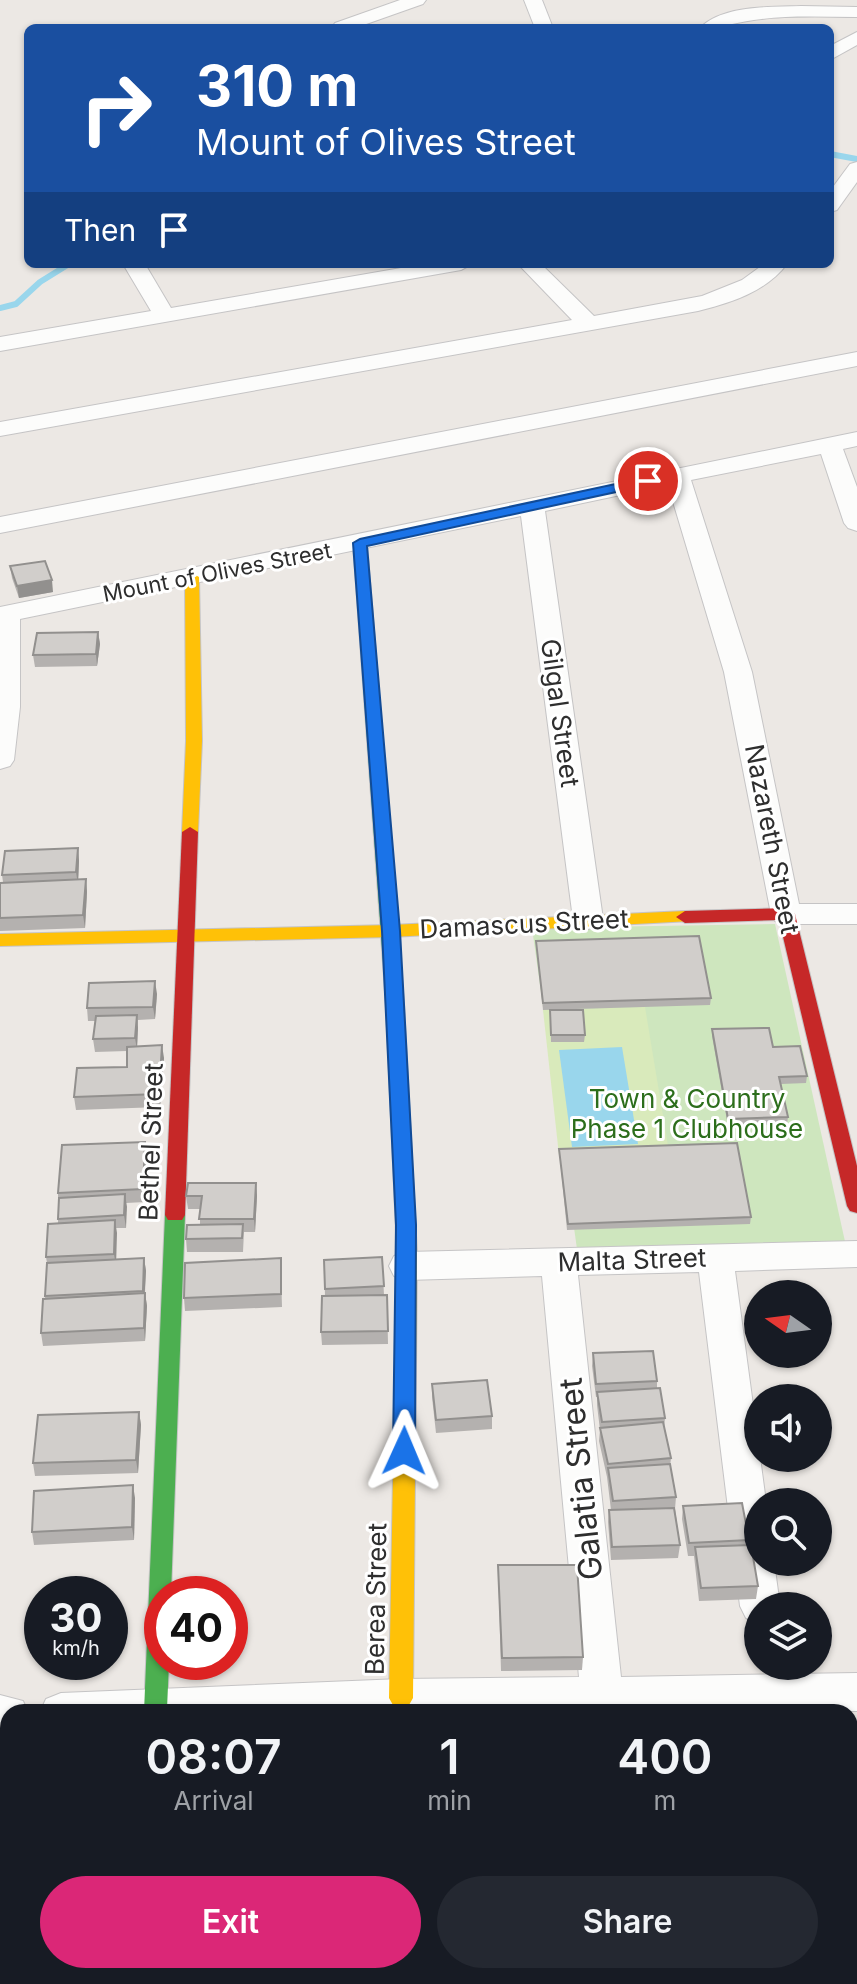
<!DOCTYPE html>
<html lang="en">
<head>
<meta charset="utf-8">
<style>
  :root { --surface:#171b24; --page:#242831; --text:#f1f3f6; --muted:#9ea1a6; --accent:#db2777 }
  body { margin:0; font-family:Inter,sans-serif; background:var(--page); color:var(--text); height:100vh; display:flex; flex-direction:column; font-size:30px; white-space:nowrap }
  * { box-sizing:border-box; margin:0 }
  p { font-size:26px; color:var(--muted) }
  .icon { flex:none; width:44px; height:44px; fill:none; stroke:currentColor; stroke-width:2; stroke-linecap:round; stroke-linejoin:round }
  .map { position:relative; flex:1; overflow:hidden }
  .details { position:absolute; left:0px; top:1704px; width:858px; height:280px; display:flex; flex-direction:column; background:var(--surface); border-radius:24px 24px 0 0; box-shadow:0 2px 6px #0004 }
  .details>* { flex:none }
  .hud { position:absolute; left:24px; top:24px; width:810px; height:244px; border-radius:12px; box-shadow:0 2px 6px #0004; background:#1a4fa0; color:#fff; overflow:hidden }
  .needle { width:52px; rotate:284deg }
  .fabs { position:absolute; left:744px; top:1280px; display:grid; gap:16px }
  .fabs a { display:grid; place-items:center; width:88px; height:88px; border-radius:50%; background:var(--surface); box-shadow:0 2px 6px #0004; font-size:40px }
  .speed { position:absolute; left:24px; top:1576px; display:flex; gap:16px; font-size:40px; font-weight:700; text-align:center }
  .speed>* { display:grid; place-content:center; width:104px; height:104px; border-radius:50%; background:var(--surface); box-shadow:0 2px 6px #0004; line-height:1 }
  .speed small { font-size:20px; font-weight:400 }
  .speed .limit { border:12px solid #d22; background:#fff; color:#111 }
  .pin { position:absolute; display:grid; place-items:center; width:68px; height:68px; color:#fff; margin:-34px; border:4px solid #fff; border-radius:50%; box-shadow:0 2px 8px #0007 }
  .me { position:absolute; width:88px; margin:-44px; rotate:1deg; stroke-linejoin:round; filter:drop-shadow(0 0 6px #0008) }
  .turn { display:flex; align-items:center; gap:28px; height:168px; padding:0 40px; font-size:36px }
  .turn .icon { width:104px; height:104px; stroke-width:2.5 }
  .turn b { display:block; font-size:56px; line-height:68px }
  .then { display:flex; align-items:center; height:76px; padding:0 40px; background:#0003; gap:16px; font-size:30px }
  .eta { display:flex; justify-content:space-evenly; align-items:center; height:136px; text-align:center }
  .eta b { font-size:48px; font-weight:600; line-height:56px }
  .cta { display:flex; gap:16px; margin-top:auto; padding:16px 40px }
  .cta a { flex:1; height:92px; border-radius:48px; background:var(--accent); color:#fff; font-size:32px; font-weight:600; line-height:92px; text-align:center }
  .cta a+a { background:var(--page); color:var(--text) }
  .map>svg:first-child { display:block }
  .green { fill:#cee6be }
  .pitch { fill:#d9eabb }
  .water { fill:#99d6ec }
  .lines { fill:none; stroke-linecap:round; stroke-linejoin:round }
  .stream { stroke:#99d6ec; stroke-width:6 }
  .street-casing { stroke:#c5c4c5; stroke-width:2 }
  .fast-casing { stroke:#c5c4c5; stroke-width:2 }
  .slow-casing { stroke:#c5c4c5; stroke-width:2 }
  .jam-casing { stroke:#c5c4c5; stroke-width:2 }
  .street { fill:#fcfcfb; fill-rule:evenodd }
  .fast { fill:#4caf50; fill-rule:evenodd }
  .slow { fill:#ffc107; fill-rule:evenodd }
  .jam { fill:#c62828; fill-rule:evenodd }
  .wall { fill:#b4b1af }
  .shaded-wall { fill:#92908e }
  .building { fill:#d1cecb; stroke:#92908e; stroke-width:2 }
  .route { fill:#1a73e8; stroke:#114b97; stroke-width:2 }
  .labels { text-anchor:middle; stroke-width:6; stroke-linejoin:round; paint-order:stroke }
  .far-street-label { font-size:22px; fill:#2e2e2e; stroke:#fff }
  .street-label { font-size:26px; fill:#2e2e2e; stroke:#fff }
  .park-label { font-size:26px; fill:#2c6e1b; stroke:#fff }
  .near-street-label { font-size:32px; fill:#2e2e2e; stroke:#fff }
</style>
</head>
<body>
<div class="map">
<svg width="857" height="1984" viewBox="0 0 857 1984">
  <rect width="100%" height="100%" fill="#ece8e4"/>
  <polygon class="green" points="775,924 846,1246 577,1249 532,928"/>
  <polygon class="pitch" points="645,1007 669,1152 559,1155 543,1010"/>
  <polygon class="water" points="622,1047 638,1144 572,1147 559,1050"/>
  <g class="lines">
    <g class="stream">
      <polyline points="830,154 857,159"/>
      <polyline points="0,308 16,304 40,282 69,264"/>
    </g>
    <defs>
      <g id="street">
        <polygon points="400,0 426,0 423,4 355,28 332,27 335,23"/>
        <polygon points="524,0 542,0 553,28 535,28"/>
        <path d="M801,6l56,1v10c-32,0 -64,-2 -95,2 -22,2 -40,9 -62,9 22,-23 71,-21 101,-22z"/>
        <polygon points="857,32 857,45 830,60 830,46"/>
        <polygon points="857,162 857,182 837,210 830,212 830,191 850,164"/>
        <polygon points="123,264 145,264 171,308 424,264 472,264 461,270 0,351 0,337 151,311"/>
        <path d="M518,264h23l53,52 108,-20 40,-16 22,-16h23c-21,28 -57,39 -89,47l-698,125v-14l572,-102z"/>
        <polygon points="857,352 857,366 0,533 0,517"/>
        <polygon points="857,432 857,446 843,449 857,487 857,531 848,528 844,523 821,454 691,480 752,672 799,904 857,904 857,924 786,924 775,921 771,914 724,672 668,485 545,511 603,919 599,926 588,929 577,926 573,919 521,516 20,619 20,707 14,760 10,766 0,769 0,607"/>
        <polygon points="857,1241 857,1267 735,1271 766,1502 758,1502 758,1562 774,1562 780,1606 758,1606 758,1623 746,1618 740,1606 699,1272 578,1275 621,1677 857,1673 857,1711 40,1712 46,1699 61,1693 401,1679 579,1677 542,1276 407,1280 394,1276 389,1266 394,1256 407,1252"/>
        <polygon points="0,1695 23,1701 28,1712 8,1712 8,1733 0,1733"/>
        <polygon points="798,1976 844,1976 845,1984 799,1984"/>
      </g>
      <g id="fast">
        <polygon points="360,539 367,543 404,1005 395,1011 386,1005 353,543"/>
        <polygon points="175,1208 182,1210 185,1215 171,1594 162,1594 162,1662 169,1662 167,1709 166,1712 144,1712 165,1215 168,1210"/>
      </g>
      <g id="slow">
        <polygon points="192,573 199,577 202,741 198,832 190,837 182,832 186,741 185,577"/>
        <polygon points="685,911 694,917 691,921 391,937 0,946 0,934 391,925"/>
        <polygon points="395,999 404,1005 417,1254 413,1698 409,1705 401,1708 393,1705 389,1698 397,1254 386,1005"/>
      </g>
      <g id="jam">
        <polygon points="190,827 198,832 185,1215 182,1220 168,1220 165,1215 182,832"/>
        <polygon points="786,908 795,914 857,1166 857,1213 850,1211 847,1206 779,920 685,923 676,917 685,911"/>
      </g>
    </defs>
    <use href="#street" class="street-casing"/>
    <use href="#fast" class="fast-casing"/>
    <use href="#slow" class="slow-casing"/>
    <use href="#jam" class="jam-casing"/>
    <use href="#street" class="street"/>
    <use href="#fast" class="fast"/>
    <use href="#slow" class="slow"/>
    <use href="#jam" class="jam"/>
  </g>
  <g class="wall">
    <polygon points="10,566 53,592 19,598 12,578"/>
    <polygon points="98,632 100,644 97,666 35,667 33,655"/>
    <polygon points="78,848 79,861 78,880 86,879 87,892 85,928 0,931 0,883 3,882 2,875"/>
    <polygon points="536,941 711,998 710,1005 543,1010"/>
    <polygon points="157,994 155,1019 138,1020 137,1046 164,1058 160,1107 76,1110 74,1097 127,1067 127,1051 95,1052 93,1039 95,1021 88,1021 87,1008"/>
    <polygon points="550,1010 585,1035 584,1042 551,1042"/>
    <polygon points="712,1029 773,1047 807,1076 806,1083 781,1084 788,1117 787,1124 728,1126 712,1036"/>
    <polygon points="559,1149 751,1217 750,1224 567,1230"/>
    <polygon points="147,1155 145,1202 126,1203 126,1228 116,1228 116,1259 144,1258 146,1271 145,1293 147,1306 145,1341 43,1346 41,1333 45,1299 47,1263 46,1257 58,1223 58,1193"/>
    <polygon points="256,1183 257,1196 255,1232 244,1232 243,1252 187,1252 186,1239 200,1225 200,1209 188,1209 186,1196"/>
    <polygon points="382,1257 384,1295 387,1295 388,1344 322,1345 321,1332 325,1296 324,1260"/>
    <polygon points="281,1271 282,1307 185,1311 184,1298"/>
    <polygon points="593,1353 657,1381 657,1389 665,1418 664,1429 671,1458 670,1467 676,1497 675,1509 680,1545 678,1558 611,1560 608,1522 609,1510 611,1510 607,1477 599,1441 600,1430 597,1405 597,1397 596,1397 592,1366"/>
    <polygon points="432,1384 492,1416 492,1429 436,1433 432,1397"/>
    <polygon points="139,1412 141,1425 138,1473 35,1476 33,1463"/>
    <polygon points="135,1498 134,1540 34,1545 32,1532"/>
    <polygon points="683,1506 749,1540 748,1545 758,1586 756,1599 699,1601 694,1556 688,1556 682,1519"/>
    <polygon points="498,1565 583,1657 582,1670 501,1671"/>
  </g>
  <g class="shaded-wall">
    <polygon points="52,580 53,592 19,598 17,586"/>
    <polygon points="98,632 100,644 97,666 96,654"/>
    <polygon points="78,848 79,861 78,885 76,872"/>
    <polygon points="86,879 87,892 85,928 83,915"/>
    <polygon points="155,981 157,994 155,1019 153,1007"/>
    <polygon points="137,1015 138,1028 137,1050 135,1038"/>
    <polygon points="162,1045 164,1058 160,1107 159,1094"/>
    <polygon points="145,1142 147,1155 145,1202 143,1189"/>
    <polygon points="256,1183 257,1196 255,1232 254,1219"/>
    <polygon points="125,1194 127,1207 126,1228 124,1215"/>
    <polygon points="115,1220 117,1233 116,1267 114,1254"/>
    <polygon points="144,1258 146,1271 144,1304 143,1291"/>
    <polygon points="145,1293 147,1306 145,1341 144,1328"/>
    <polygon points="139,1412 141,1425 138,1473 136,1460"/>
    <polygon points="133,1485 135,1498 134,1540 132,1527"/>
  </g>
  <g class="building">
    <polygon points="45,561 52,580 17,586 10,566"/>
    <polygon points="98,632 96,654 33,655 37,633"/>
    <polygon points="78,848 76,872 2,875 5,851"/>
    <polygon points="86,879 83,915 0,918 0,883"/>
    <polygon points="699,936 711,998 543,1003 536,941"/>
    <polygon points="155,981 153,1007 87,1008 89,983"/>
    <polygon points="550,1010 583,1010 585,1035 551,1035"/>
    <polygon points="137,1015 135,1038 93,1039 96,1016"/>
    <polygon points="769,1028 773,1047 800,1046 807,1076 779,1077 788,1117 728,1119 712,1029"/>
    <polygon points="162,1045 159,1094 74,1097 77,1068 127,1067 127,1047"/>
    <polygon points="145,1142 143,1189 58,1193 62,1145"/>
    <polygon points="737,1143 751,1217 568,1224 559,1149"/>
    <polygon points="188,1183 256,1183 254,1219 199,1219 202,1196 186,1196"/>
    <polygon points="125,1194 124,1215 58,1219 59,1198"/>
    <polygon points="115,1220 114,1254 46,1257 48,1224"/>
    <polygon points="243,1224 242,1238 186,1239 187,1225"/>
    <polygon points="382,1257 384,1286 325,1289 324,1260"/>
    <polygon points="144,1258 143,1291 45,1296 47,1263"/>
    <polygon points="281,1258 281,1294 184,1298 185,1263"/>
    <polygon points="145,1293 144,1328 41,1333 43,1299"/>
    <polygon points="387,1295 388,1331 321,1332 322,1296"/>
    <polygon points="653,1351 657,1381 596,1384 593,1353"/>
    <polygon points="487,1380 492,1416 436,1420 432,1384"/>
    <polygon points="660,1388 665,1418 602,1422 597,1392"/>
    <polygon points="139,1412 136,1460 33,1463 38,1415"/>
    <polygon points="663,1422 671,1458 608,1464 600,1428"/>
    <polygon points="670,1464 676,1497 613,1501 608,1468"/>
    <polygon points="133,1485 132,1527 32,1532 34,1491"/>
    <polygon points="742,1503 749,1540 689,1543 683,1506"/>
    <polygon points="674,1508 680,1545 612,1547 609,1510"/>
    <polygon points="751,1545 758,1586 701,1588 695,1547"/>
    <polygon points="498,1565 577,1565 583,1657 502,1658"/>
  </g>
  <polygon class="route" points="648,477 655,481 653,484 367,546 400,931 416,1225 415,1451 412,1457 404,1460 397,1457 393,1451 396,1225 382,931 353,543 360,539"/>
  <g class="labels">
    <g class="far-street-label">
      <text transform="translate(217 572) rotate(-11)" y="8">Mount of Olives Street</text>
    </g>
    <g class="street-label">
      <text transform="translate(560 713) rotate(82)" y="9">Gilgal Street</text>
      <text transform="translate(772 839) rotate(79)" y="9">Nazareth Street</text>
      <text transform="translate(524 924) rotate(-3)" y="9">Damascus Street</text>
      <text transform="translate(151 1142) rotate(-88)" y="9">Bethel Street</text>
      <text transform="translate(632 1260) rotate(-2)" y="9">Malta Street</text>
      <text transform="translate(376 1599) rotate(-89)" y="9">Berea Street</text>
    </g>
    <g class="park-label">
      <text x="687" y="1108">Town &amp; Country<tspan x="687" dy="30">Phase 1 Clubhouse</tspan></text>
    </g>
    <g class="near-street-label">
      <text transform="translate(581 1479) rotate(-96)" y="11">Galatia Street</text>
    </g>
  </g>
</svg>
<div class="fabs">
<a><svg class="needle" viewBox="-14 -14 28 28"><path d="M0-13l5 13h-10z" fill="#e53935"/><path d="M0 13l5-13h-10z" fill="#9ea1a6"/></svg></a>
<a><svg class="icon" aria-label="sound" viewBox="0 0 24 24"><path d="M4 9h4l5-4v14l-5-4H4zM17 9q2 3 0 6"/></svg></a>
<a><svg class="icon" aria-label="search" viewBox="0 0 24 24"><circle cx="10" cy="10" r="6"/><path d="M15 15l6 6"/></svg></a>
<a><svg class="icon" aria-label="layers" viewBox="0 0 24 24"><path d="M12 4l9 5-9 5-9-5zM3 14l9 5 9-5"/></svg></a>
</div>
<div class="speed"><div>30<small>km/h</small></div><div class="limit">40</div></div>
<div class="pin" style="left:648px;top:481px;background:#d93025"><svg class="icon" aria-label="arrive" viewBox="0 0 24 24"><path d="M6 21V4h12l-3 4 3 4H6"/></svg></div>
<svg class="me" style="left:404px;top:1451px" viewBox="-20 -20 40 40"><path d="M0-17L14 15 0 8-14 15z" fill="#1a73e8" stroke="#fff" stroke-width="4"/></svg>
<div class="hud">
<div class="turn"><svg class="icon" aria-label="right" viewBox="0 0 24 24"><path d="M7 20v-9h11M14 6l5 5-5 5"/></svg><div><b>310 m</b>Mount of Olives Street</div></div>
<div class="then">Then<svg class="icon" aria-label="arrive" viewBox="0 0 24 24"><path d="M6 21V4h12l-3 4 3 4H6"/></svg></div>
</div>
<section class="details">
<div class="eta">
<div><b>08:07</b><p>Arrival</p></div>
<div><b>1</b><p>min</p></div>
<div><b>400</b><p>m</p></div>
</div>
<div class="cta"><a>Exit</a><a>Share</a></div>
</section>
</div>
</body>
</html>
